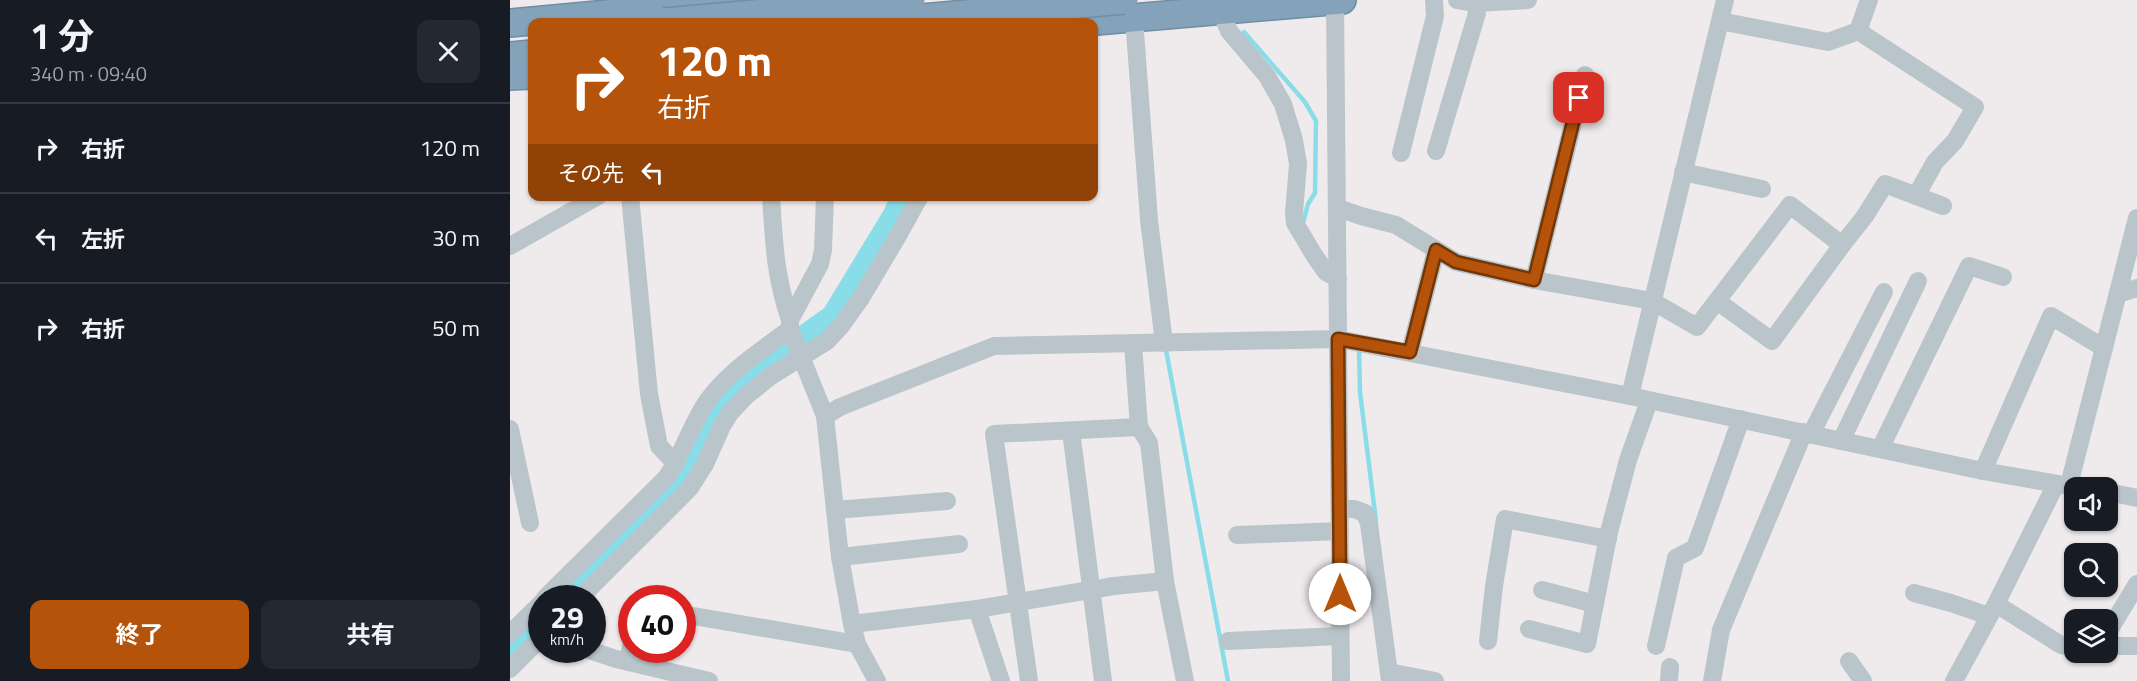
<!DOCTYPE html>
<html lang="ja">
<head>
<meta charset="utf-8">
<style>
  :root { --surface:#171b24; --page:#242831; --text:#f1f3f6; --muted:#9ea1a6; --line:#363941; --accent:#b45309 }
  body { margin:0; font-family:"Titillium Web","Noto Sans JP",sans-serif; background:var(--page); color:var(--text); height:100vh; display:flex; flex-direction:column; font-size:22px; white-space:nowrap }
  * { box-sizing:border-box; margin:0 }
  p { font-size:20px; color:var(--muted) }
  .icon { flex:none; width:33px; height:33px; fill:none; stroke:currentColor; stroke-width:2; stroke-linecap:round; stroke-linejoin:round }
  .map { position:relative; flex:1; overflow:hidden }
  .side { display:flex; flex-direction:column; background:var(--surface); width:510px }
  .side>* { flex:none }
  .top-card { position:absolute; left:18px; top:18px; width:570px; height:183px; border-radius:12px; box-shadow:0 2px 4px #0004; background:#b45309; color:#fff; overflow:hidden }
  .buttons { position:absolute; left:1554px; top:477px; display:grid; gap:12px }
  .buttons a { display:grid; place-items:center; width:54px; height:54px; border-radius:12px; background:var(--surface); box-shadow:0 2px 4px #0004; font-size:30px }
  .speed { position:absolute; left:18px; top:585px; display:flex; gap:12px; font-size:30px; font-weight:700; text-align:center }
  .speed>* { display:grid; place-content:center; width:78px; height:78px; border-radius:50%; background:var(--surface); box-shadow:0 2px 4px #0004; line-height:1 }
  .speed small { font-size:15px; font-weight:400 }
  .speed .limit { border:9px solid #d22; background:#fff; color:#111 }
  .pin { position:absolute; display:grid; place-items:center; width:51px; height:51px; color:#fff; margin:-26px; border-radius:12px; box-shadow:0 3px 9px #0006 }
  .me { position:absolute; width:66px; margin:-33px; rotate:0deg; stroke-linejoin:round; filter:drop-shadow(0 0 4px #0008) }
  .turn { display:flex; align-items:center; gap:21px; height:126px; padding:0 30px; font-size:27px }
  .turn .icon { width:78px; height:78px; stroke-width:2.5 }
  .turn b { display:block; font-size:42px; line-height:51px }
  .then { display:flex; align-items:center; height:57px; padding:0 30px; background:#0003; gap:12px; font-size:22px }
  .round { display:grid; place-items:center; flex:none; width:63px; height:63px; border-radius:12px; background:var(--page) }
  .overview { display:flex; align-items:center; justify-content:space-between; height:102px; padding:0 30px }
  h1 { font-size:36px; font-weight:700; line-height:45px }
  .action { display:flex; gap:12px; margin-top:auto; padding:12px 30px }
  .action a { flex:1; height:69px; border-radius:12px; background:var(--accent); color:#fff; font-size:24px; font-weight:700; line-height:69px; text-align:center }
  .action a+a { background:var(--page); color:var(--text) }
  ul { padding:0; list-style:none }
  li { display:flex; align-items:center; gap:18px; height:90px; padding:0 30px; border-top:2px solid var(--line) }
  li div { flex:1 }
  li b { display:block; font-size:22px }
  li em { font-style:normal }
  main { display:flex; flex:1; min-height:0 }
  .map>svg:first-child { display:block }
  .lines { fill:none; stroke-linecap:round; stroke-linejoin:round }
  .stream { stroke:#88dde8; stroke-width:4.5 }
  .river { stroke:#88dde8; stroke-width:26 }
  .highway-casing { stroke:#6f8ea6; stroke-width:30 }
  .minor { stroke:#bac5cb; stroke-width:18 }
  .highway { stroke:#84a3ba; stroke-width:27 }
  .highway-bridge-casing { stroke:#6f8ea6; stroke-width:30; stroke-linecap:butt }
  .highway-bridge { stroke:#84a3ba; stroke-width:27 }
  .route-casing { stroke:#753606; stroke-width:15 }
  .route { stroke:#b45309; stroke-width:10 }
</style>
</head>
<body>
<main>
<section class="side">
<div class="overview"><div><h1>1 分</h1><p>340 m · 09:40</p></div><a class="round"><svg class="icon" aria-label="close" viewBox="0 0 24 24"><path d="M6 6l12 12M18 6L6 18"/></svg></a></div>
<ul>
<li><svg class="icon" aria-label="right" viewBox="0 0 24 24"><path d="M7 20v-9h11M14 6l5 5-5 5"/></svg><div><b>右折</b></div><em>120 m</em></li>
<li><svg class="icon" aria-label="left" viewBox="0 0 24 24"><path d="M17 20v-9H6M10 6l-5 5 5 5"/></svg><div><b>左折</b></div><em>30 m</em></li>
<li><svg class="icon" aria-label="right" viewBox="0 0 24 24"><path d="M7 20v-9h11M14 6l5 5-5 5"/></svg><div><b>右折</b></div><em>50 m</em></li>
</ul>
<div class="action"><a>終了</a><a>共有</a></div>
</section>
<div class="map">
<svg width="1627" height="681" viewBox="0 0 1627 681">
  <rect width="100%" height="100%" fill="#efebec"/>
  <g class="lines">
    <g class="stream">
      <polyline points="734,32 795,102 806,121 805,193 798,204 793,223"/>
      <polyline points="849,347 850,392 866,521"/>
      <polyline points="656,350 718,681"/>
      <polyline points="1574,482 1598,487"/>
    </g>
    <g class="river">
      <polyline points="54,598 174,476 213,400 227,386 324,317 386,215 394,196"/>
      <polyline points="0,655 32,622"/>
    </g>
    <defs>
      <g id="highway">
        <polyline points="575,22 832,0"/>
        <polyline points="0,23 248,0"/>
        <polyline points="0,56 22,54"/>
        <polyline points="0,76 22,75"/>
      </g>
    </defs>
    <use href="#highway" class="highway-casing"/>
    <g class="minor">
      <polyline points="825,0 831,681"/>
      <polyline points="947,0 966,3 1018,0"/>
      <polyline points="1359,0 1348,31 1465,107 1445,141 1425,162 1406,196"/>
      <polyline points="710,10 719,31 757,76 773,104 784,140 788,164 784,213 785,223 804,255 816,272 828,279"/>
      <polyline points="624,18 639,220 654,343"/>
      <polyline points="1210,21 1318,42 1348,31"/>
      <polyline points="926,151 967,13 966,3"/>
      <polyline points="891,153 925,16 924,0"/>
      <polyline points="1173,172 1252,189"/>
      <polyline points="120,196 139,394 149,446 166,464"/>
      <path d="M261,196c3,47 4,80 19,124"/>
      <polyline points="315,196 313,250 310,264 280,320 280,329 315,416 330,557 342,624 347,644 367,681"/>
      <polyline points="828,208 851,216 886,225 946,262 1024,280 1142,301 1187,327 1280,205 1332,245 1262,341 1207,301"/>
      <polyline points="1332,245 1355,216 1375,184 1433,206"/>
      <polyline points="0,246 88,196"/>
      <polyline points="1024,280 1075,75"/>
      <polyline points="1608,294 1627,288"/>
      <polyline points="623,343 629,427 639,443 655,581 675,681"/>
      <polyline points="900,352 926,250"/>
      <polyline points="1120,396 1215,0"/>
      <polyline points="315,416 330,407 484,346 828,339 1120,396 1473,471 1571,488"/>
      <polyline points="0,429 20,523"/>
      <polyline points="561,431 593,681"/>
      <polyline points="1301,434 1374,292"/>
      <polyline points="1331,441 1408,281"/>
      <polyline points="1370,449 1459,266 1493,277"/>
      <polyline points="1473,471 1541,316 1594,348"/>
      <polyline points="1559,485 1627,218"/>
      <polyline points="1598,492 1627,498"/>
      <polyline points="830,509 844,509 855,513 859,524 880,681"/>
      <polyline points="325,510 437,501"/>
      <polyline points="727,535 830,531"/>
      <polyline points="330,557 449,544"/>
      <polyline points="1032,590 1085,604"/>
      <polyline points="1404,593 1441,603 1479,616"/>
      <path d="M35,598l121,-120c17,-24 25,-54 42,-78 21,-29 53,-49 82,-71"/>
      <polyline points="70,598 180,488 195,464 212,426 220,413 236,396 261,376 317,341 331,326 351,298 389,234 410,196"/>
      <polyline points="1486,604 1551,645 1564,647"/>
      <polyline points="467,609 491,681"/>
      <polyline points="172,614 347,644"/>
      <polyline points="342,624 467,609 604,586 655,581"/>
      <polyline points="1019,629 1077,644 1099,532 1118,460 1139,401"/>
      <polyline points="1598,632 1627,584"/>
      <polyline points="0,634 32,602"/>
      <polyline points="718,641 830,636"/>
      <polyline points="978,641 984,586 995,519 1098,539"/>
      <polyline points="1146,646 1166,558 1185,548 1231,419"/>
      <polyline points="1598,646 1627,646"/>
      <polyline points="79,650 106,659 199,681"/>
      <polyline points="1339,661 1353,681"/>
      <polyline points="118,662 122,641"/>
      <polyline points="0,669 32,637"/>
      <polyline points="879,672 925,681"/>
      <polyline points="519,681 484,434 629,427"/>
      <polyline points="1159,681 1160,667"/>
      <polyline points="1202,681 1211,630 1294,432"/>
      <polyline points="1444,681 1486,604 1546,484"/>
    </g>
    <use href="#highway" class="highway"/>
    <defs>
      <g id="highway-bridge">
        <polyline points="154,22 401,0"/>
        <polyline points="366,22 614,0"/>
      </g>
    </defs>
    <use href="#highway-bridge" class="highway-bridge-casing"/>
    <use href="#highway-bridge" class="highway-bridge"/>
  </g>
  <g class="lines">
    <defs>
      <polyline id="route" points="830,594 828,339 900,352 926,250 946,262 1024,280 1069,98"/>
    </defs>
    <use href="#route" class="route-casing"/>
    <use href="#route" class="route"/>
  </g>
</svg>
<div class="buttons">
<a><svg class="icon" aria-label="sound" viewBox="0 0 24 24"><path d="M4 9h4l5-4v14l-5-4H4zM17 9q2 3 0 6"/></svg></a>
<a><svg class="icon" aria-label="search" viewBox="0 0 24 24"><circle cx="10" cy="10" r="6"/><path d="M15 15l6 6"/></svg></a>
<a><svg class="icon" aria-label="layers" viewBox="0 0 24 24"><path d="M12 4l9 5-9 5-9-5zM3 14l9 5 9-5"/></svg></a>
</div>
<div class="speed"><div>29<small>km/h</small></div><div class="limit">40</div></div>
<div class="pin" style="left:1069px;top:98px;background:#d93025"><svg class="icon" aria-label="arrive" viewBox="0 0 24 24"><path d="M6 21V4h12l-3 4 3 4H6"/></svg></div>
<svg class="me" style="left:830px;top:594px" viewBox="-20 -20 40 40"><circle r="19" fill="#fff"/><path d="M0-13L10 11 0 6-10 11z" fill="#b45309"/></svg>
<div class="top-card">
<div class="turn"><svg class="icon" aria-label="right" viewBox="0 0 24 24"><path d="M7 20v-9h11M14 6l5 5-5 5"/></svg><div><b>120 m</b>右折</div></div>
<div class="then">その先<svg class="icon" aria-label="left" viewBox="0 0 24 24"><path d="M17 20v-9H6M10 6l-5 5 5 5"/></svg></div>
</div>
</div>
</main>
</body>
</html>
